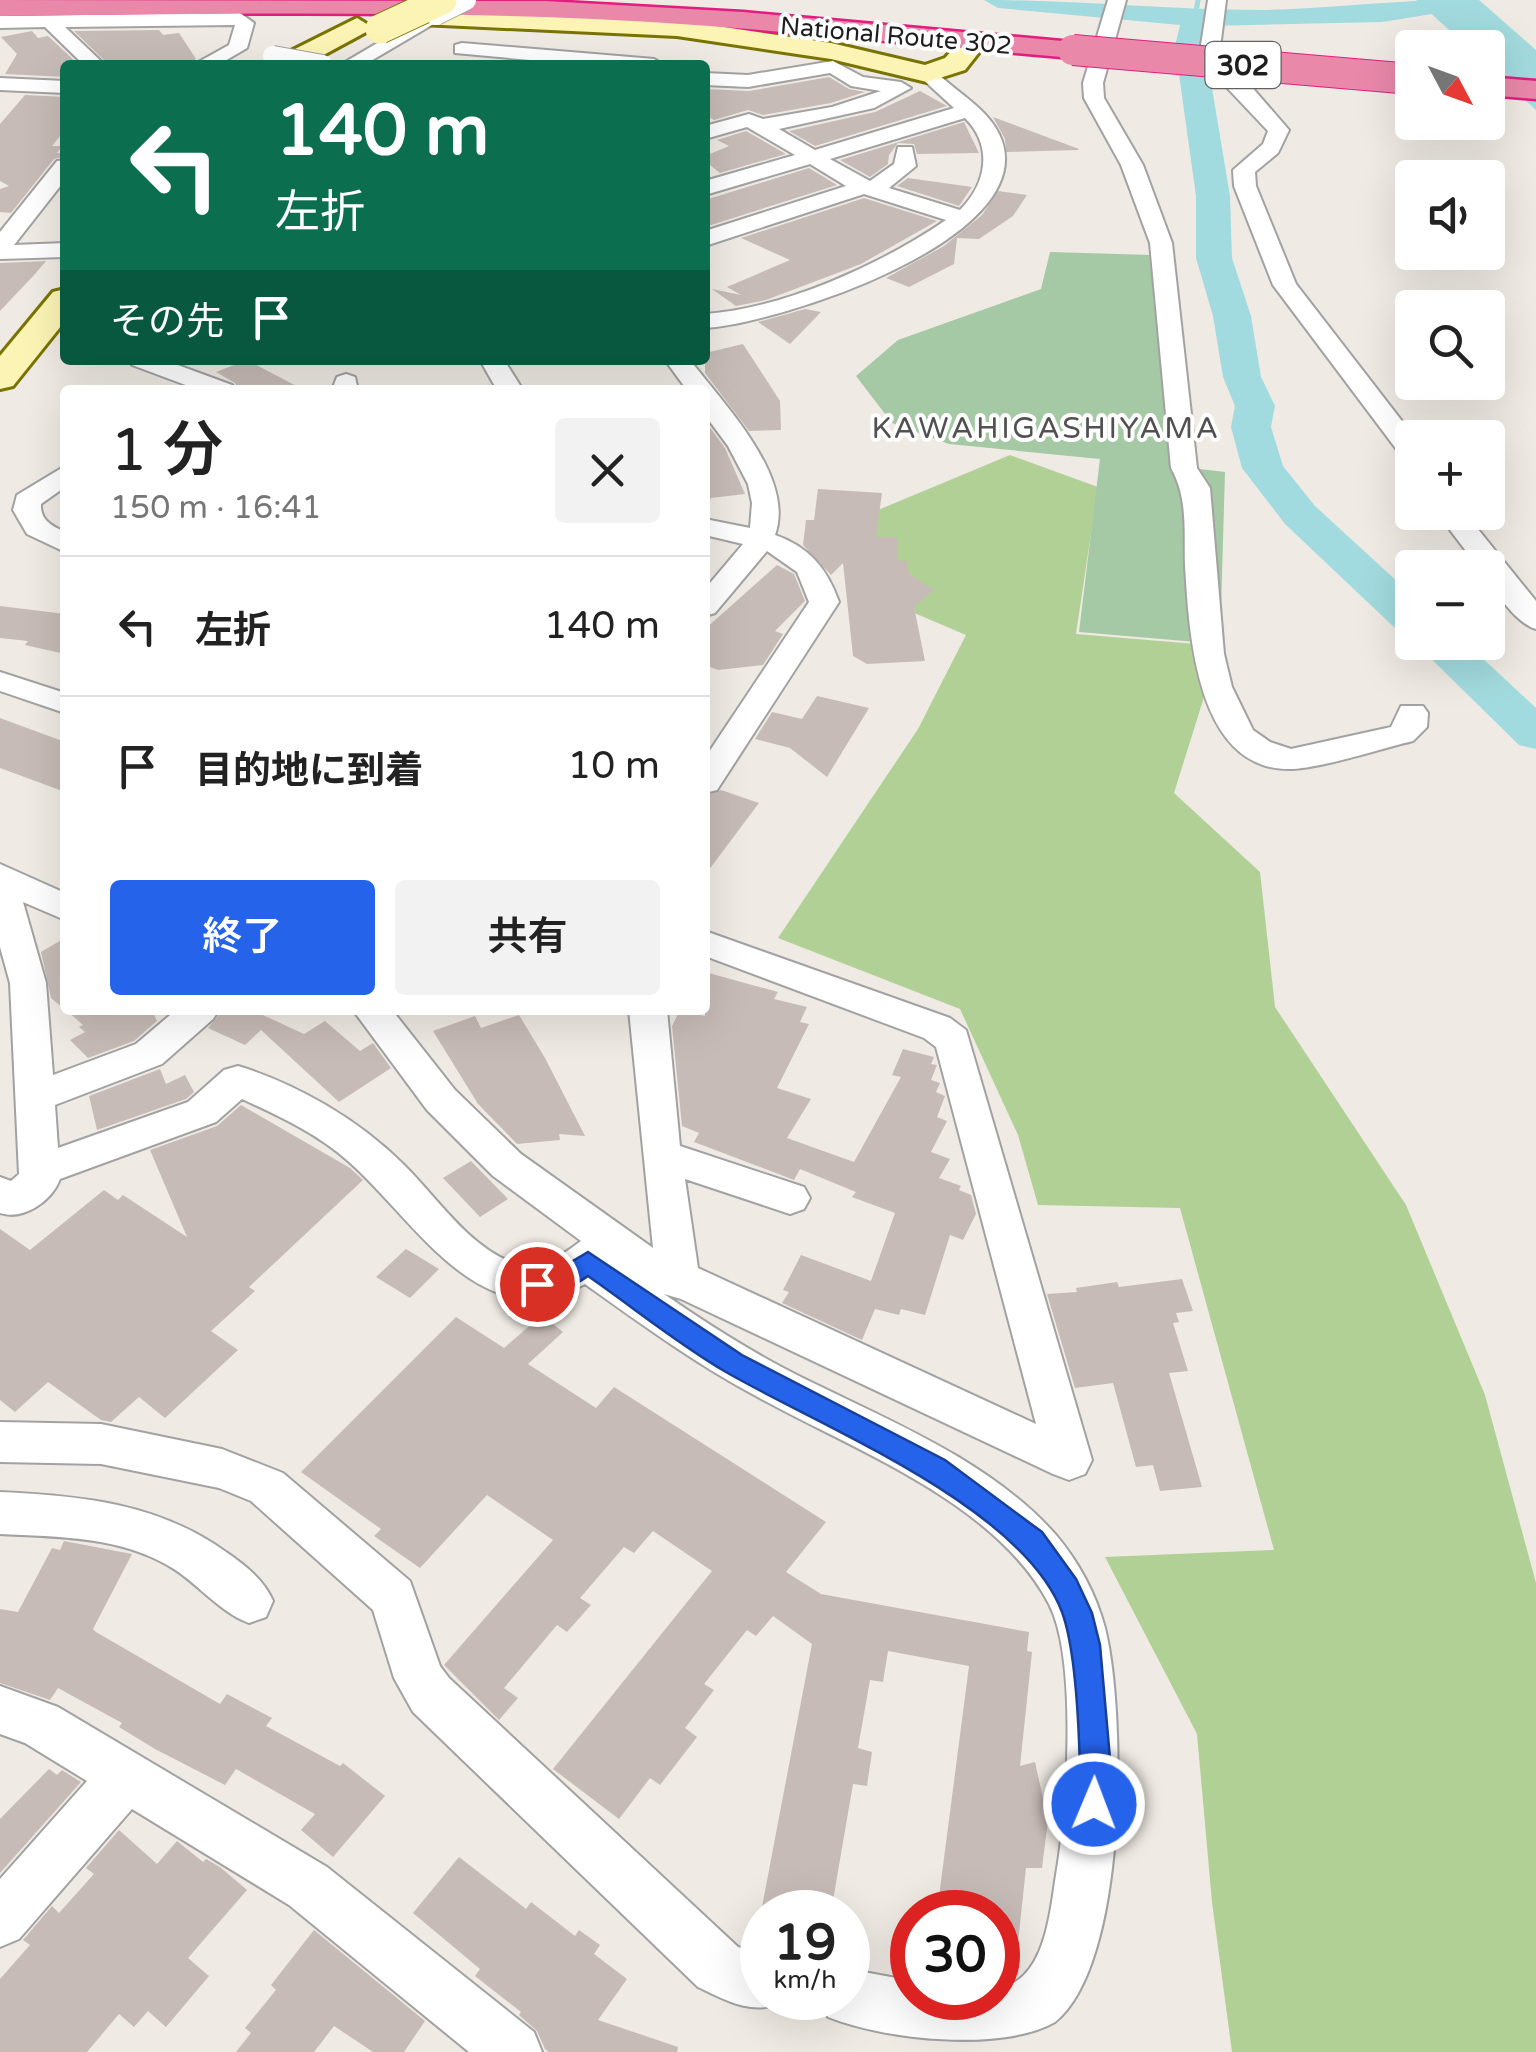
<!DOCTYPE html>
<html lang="ja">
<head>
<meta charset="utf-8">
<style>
  :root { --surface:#fff; --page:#f2f2f2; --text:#222; --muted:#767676; --line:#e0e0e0; --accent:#2563eb }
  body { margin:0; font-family:"Varela Round","Noto Sans JP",sans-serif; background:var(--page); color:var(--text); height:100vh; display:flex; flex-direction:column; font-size:38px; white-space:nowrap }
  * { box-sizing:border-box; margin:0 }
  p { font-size:32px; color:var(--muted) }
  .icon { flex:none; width:55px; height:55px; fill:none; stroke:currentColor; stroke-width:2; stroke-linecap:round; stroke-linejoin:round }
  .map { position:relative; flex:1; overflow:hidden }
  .details { position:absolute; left:60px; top:385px; width:650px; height:630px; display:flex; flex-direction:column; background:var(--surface); border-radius:10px; box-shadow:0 10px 40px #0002 }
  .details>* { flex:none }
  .guide { position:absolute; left:60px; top:60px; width:650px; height:305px; border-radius:10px; box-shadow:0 10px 40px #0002; background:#0b6e4f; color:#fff; overflow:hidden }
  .needle { width:65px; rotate:131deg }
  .fabs { position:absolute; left:1395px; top:30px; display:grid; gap:20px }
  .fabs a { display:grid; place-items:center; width:110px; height:110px; border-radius:10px; background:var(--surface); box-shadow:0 10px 40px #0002; font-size:50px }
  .speed { position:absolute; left:740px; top:1890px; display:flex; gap:20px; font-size:50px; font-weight:700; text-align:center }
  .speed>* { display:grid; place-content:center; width:130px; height:130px; border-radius:50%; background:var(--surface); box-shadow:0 10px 40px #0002; line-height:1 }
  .speed small { font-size:25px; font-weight:400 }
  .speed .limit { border:15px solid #d22; background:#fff; color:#111 }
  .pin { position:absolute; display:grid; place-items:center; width:85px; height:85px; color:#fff; margin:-42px; border:5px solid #fff; border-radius:50%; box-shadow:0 2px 10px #0007 }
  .me { position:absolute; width:110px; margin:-55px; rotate:1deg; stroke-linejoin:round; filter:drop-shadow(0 0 8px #0008) }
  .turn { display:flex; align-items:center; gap:35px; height:210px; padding:0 50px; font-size:45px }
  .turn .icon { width:130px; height:130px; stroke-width:2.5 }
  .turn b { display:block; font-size:70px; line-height:85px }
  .then { display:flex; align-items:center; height:95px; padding:0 50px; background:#0003; gap:20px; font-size:38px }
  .round { display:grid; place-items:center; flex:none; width:105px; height:105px; border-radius:10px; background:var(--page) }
  .head { display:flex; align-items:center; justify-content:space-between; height:170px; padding:0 50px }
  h1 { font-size:60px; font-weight:600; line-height:75px }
  .action { display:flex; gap:20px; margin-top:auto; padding:20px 50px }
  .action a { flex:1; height:115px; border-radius:10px; background:var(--accent); color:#fff; font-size:40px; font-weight:600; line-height:115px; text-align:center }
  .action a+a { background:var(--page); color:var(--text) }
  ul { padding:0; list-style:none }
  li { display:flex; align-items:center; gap:30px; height:140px; padding:0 50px; border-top:2px solid var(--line) }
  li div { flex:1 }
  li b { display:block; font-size:38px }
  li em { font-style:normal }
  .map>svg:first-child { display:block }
  .forest { fill:#b1d096 }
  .cemetery { fill:#a4c9a4 }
  .water { fill:#a2dbdf }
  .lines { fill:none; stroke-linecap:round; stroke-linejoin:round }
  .stream { stroke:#a2dbdf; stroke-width:5 }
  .river { fill:#a2dbdf; fill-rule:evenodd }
  .building { fill:#c7bbb7 }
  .street-casing { stroke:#a2a2a2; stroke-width:4 }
  .secondary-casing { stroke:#797301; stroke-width:6 }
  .highway-casing { stroke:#e11d7f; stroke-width:5 }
  .street { fill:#fff; fill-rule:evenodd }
  .secondary { fill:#fcf4b5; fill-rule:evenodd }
  .highway { fill:#ea88aa; fill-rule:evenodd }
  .street-bridge-casing { stroke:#a2a2a2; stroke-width:22; stroke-linecap:butt }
  .secondary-bridge-casing { stroke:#797301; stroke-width:31; stroke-linecap:butt }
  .highway-bridge-casing { stroke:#e11d7f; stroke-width:32; stroke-linecap:butt }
  .street-bridge { stroke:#fff; stroke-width:20 }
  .secondary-bridge { stroke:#fcf4b5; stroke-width:29 }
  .highway-bridge { stroke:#ea88aa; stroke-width:30 }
  .route { fill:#2563eb; stroke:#184099; stroke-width:2.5 }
  .labels { text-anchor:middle; stroke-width:8; stroke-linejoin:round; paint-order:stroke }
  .far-street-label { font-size:25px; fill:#1e1e1e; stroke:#fff }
  .shield { fill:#fff; stroke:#626262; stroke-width:2.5 }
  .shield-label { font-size:28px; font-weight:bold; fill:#1e1e1e }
  .far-quarter-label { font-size:30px; letter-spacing:2.5px; fill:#515151; stroke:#fff }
</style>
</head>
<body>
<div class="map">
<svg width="1536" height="2052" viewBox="0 0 1536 2052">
  <rect width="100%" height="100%" fill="#efeae3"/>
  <polygon class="forest" points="1010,455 1098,487 1076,634 1220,646 1174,793 1260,872 1275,1007 1406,1205 1485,1395 1536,1583 1536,2052 1232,2052 1212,1902 1197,1734 1105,1557 1274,1550 1180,1208 1038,1205 1018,1135 960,1009 778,938 918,729 966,635 872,595 823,533"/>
  <polygon class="cemetery" points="1050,252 1152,255 1154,307 1180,313 1191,468 1225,472 1220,644 1079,632 1100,459 949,444 892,423 856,376 898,340 1041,289"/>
  <polygon class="water" points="1416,0 1479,0 1536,50 1536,110 1488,66 1488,48 1468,47"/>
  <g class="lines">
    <polyline class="stream" points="1195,17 1198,0"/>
    <g class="river">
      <path d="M984,0c92,0 183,10 276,10 66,-1 132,-10 198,-10l3,4 -4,6 -75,12 -174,4 -3,20 25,150 2,62 19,58 10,61 14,29 -4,21 12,39 32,40 97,89v38l-16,-4 -111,-105 -43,-56 -11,-41 4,-21 -12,-29 -10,-61 -17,-58v-62l-21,-150 5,-21 -182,-17z"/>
      <polygon points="1414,642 1465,642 1536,708 1536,749 1519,745"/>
    </g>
  </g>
  <g class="building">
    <polygon points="159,30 163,35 179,33 196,59 190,65 109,65 74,31"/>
    <polygon points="32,31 38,38 48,36 79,65 65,65 65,77 5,74 17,54 1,37"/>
    <polygon points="829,77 849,89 865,92 831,103 763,115 748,110 714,120 705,115 705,89 749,91"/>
    <polygon points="920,91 947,106 815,146 789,131 875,112"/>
    <polygon points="25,95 65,97 65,130 52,146 62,146 57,153 65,153 65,156 54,159 11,213 0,212 0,189 9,186 0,181 0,124"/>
    <polygon points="993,117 1079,149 1078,150 1006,152 1005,139"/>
    <polygon points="964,122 979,153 917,154 914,144 898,143 889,155 888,164 870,177 840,160"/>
    <polygon points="746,131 786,154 720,173 705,161 705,156 729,146 717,140"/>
    <polygon points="809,168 837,185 705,227 705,200"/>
    <polygon points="908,178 972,187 959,206 897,186"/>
    <polygon points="998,191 1027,195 1013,216 979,239 957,238 954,264 909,287 886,278 944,246 982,215"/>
    <polygon points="864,198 937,221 861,264 766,300 736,306 712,289 741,295 727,287 790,260 741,238"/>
    <polygon points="46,261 35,274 0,311 0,263"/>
    <polygon points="805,309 821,312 790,344 758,322"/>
    <polygon points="743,344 780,401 781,430 749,431 705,373 705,353"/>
    <polygon points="247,360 304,390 240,390 235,383 216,372"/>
    <polygon points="705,421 725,448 745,494 711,498 705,513"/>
    <polygon points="818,489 882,493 876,537 898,537 898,561 906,560 909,574 934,590 914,607 925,661 867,664 853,656 843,563 831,575 803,545 806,520 814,520"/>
    <polygon points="777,565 794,574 805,601 775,631 783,634 763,665 718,670 705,665 705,629"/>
    <polygon points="0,606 65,614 65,654 25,645 28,641 0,638"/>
    <polygon points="817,696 869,708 827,777 790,748 755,739 772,712 802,719"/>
    <polygon points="0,718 65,742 65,792 0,768"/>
    <polygon points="721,790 759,803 705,875 705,796"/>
    <polygon points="65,938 65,1010 51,998 41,952"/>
    <polygon points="705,972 778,992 774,999 807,1007 800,1022 809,1024 777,1088 811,1099 787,1138 854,1162 901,1077 892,1075 903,1049 934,1057 931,1064 937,1065 931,1080 940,1083 936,1092 945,1096 937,1117 947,1121 931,1152 950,1159 939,1178 961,1186 959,1190 971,1195 976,1214 963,1240 950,1235 925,1315 901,1309 899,1315 875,1309 862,1340 782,1303 789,1292 783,1290 801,1255 871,1281 895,1213 852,1197 856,1192 800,1169 794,1180 694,1142 699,1133 682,1126 672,1026 680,1010 705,1016"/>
    <polygon points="66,1010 152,1010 157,1021 134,1041 88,1058 70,1040 85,1032 79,1027 83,1025"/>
    <polygon points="223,1010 252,1010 304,1034 325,1021 360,1051 373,1043 391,1068 339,1102 261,1030 245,1045 208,1028"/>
    <polygon points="519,1015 545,1058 585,1136 559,1134 560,1140 517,1144 478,1104 433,1031 475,1016 481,1028"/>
    <polygon points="160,1069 166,1084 185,1075 194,1092 186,1099 97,1130 89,1096"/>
    <polygon points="241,1105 350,1168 363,1180 249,1287 255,1291 211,1331 238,1350 165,1418 139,1397 111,1422 101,1420 48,1382 15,1412 0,1400 0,1229 30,1250 104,1190 118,1200 123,1195 187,1237 150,1150 217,1126"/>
    <polygon points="471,1161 508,1199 480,1217 443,1178"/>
    <polygon points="406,1249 439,1269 410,1298 376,1277"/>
    <polygon points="1182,1279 1193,1311 1176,1313 1179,1322 1173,1323 1188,1371 1169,1373 1202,1487 1160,1491 1153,1465 1136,1467 1113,1383 1075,1388 1047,1294 1077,1292 1076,1288 1117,1282 1119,1287"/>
    <polygon points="542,1315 563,1332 528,1364 596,1408 614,1387 826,1522 786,1572 821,1594 1029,1632 1027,1651 1032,1652 1020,1766 1035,1762 1048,1821 1042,1868 1026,1868 1015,1970 998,1969 998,1912 937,1912 969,1666 888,1651 883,1682 870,1680 858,1748 872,1752 867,1786 853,1784 831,1912 761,1912 812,1644 773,1616 756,1636 747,1630 704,1684 714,1690 685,1728 697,1737 660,1785 650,1778 619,1819 553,1769 712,1571 653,1531 634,1553 624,1547 580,1598 591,1605 567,1632 557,1625 504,1688 518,1698 499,1720 444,1665 553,1540 487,1495 420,1568 374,1536 381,1529 301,1472 456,1317 504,1348"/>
    <polygon points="64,1541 132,1554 93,1629 96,1632 220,1704 227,1694 272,1718 266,1726 340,1766 343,1763 385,1796 333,1857 301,1830 315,1814 236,1769 225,1785 155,1749 119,1727 122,1723 58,1688 50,1700 0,1683 0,1609 18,1612 52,1548 60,1550"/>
    <polygon points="49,1769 57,1775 62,1770 81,1782 0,1873 0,1819"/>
    <polygon points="119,1830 157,1864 177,1841 203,1862 206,1859 220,1867 247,1890 188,1958 209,1976 166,2027 148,2011 134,2027 119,2014 87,2052 0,2052 0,1979 30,1945 23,1940 52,1906 59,1913 94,1874 86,1868"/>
    <polygon points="459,1857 526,1909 531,1902 575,1936 579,1930 600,1945 594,1954 627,1979 598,2020 678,2047 677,2052 549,2052 545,2049 537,2031 519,2015 521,2012 475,1976 480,1969 413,1913"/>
    <polygon points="314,1930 425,2021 404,2052 373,2052 334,2026 314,2052 236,2052 251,2033 245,2028 276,1990 271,1985"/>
  </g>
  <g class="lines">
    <defs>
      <g id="street">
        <path d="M1108,0h18l-23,83 1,15 39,67 29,78 25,225 13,20 14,166 8,33 21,43 17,12 21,7 100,-22 10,-21h22l5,7 -1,14 -14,14c-33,8 -88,26 -120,28 -97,4 -104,-136 -108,-204 -1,-34 3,-67 -14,-97l-21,-225 -29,-78 -37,-67 -1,-15z"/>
        <polygon points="1208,0 1226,0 1219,56 1243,77 1289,130 1278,153 1255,172 1256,186 1296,284 1415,438 1412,460 1403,458 1273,285 1234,186 1233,170 1263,144 1268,131 1199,58"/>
        <polygon points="430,12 439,18 437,22 364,65 340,65"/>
        <polygon points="240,13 254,23 247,48 218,65 193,65 229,45 235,25 65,27 105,65 84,65 45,27 0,28 0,16"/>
        <polygon points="462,43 654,59 664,65 585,65 455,53 455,45"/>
        <path d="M833,61l30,16 38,5 10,6 -37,20 -95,21 36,21 139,-42 -37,-34 10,-6 7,2c22,23 57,39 68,71 34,100 -226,183 -297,187v-14c78,-5 177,-50 241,-94l-82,-26 -159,52v-15l141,-45 -36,-22 -105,31v-14l90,-26 -48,-28 -42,12v-13l44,-12 14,5 69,-12 49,-16 -30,-5 -21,-13 -82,14 -43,-2v-12l43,2zM965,118c28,28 22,65 -5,92l-71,-22 27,-22 -4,-19h-14l-4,17 -24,17 -40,-22z"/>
        <polygon points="0,78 65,81 65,93 0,90"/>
        <polygon points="65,160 65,180 14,245 65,243 65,257 0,259 0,232 57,161"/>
        <polygon points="129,360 164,360 232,385 236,390 199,390 132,365"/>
        <polygon points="480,360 504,360 523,390 497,390"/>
        <path d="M665,360h25c32,42 106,117 85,175 34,12 52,33 64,67l-122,188 -12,3v-35l104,-156 -12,-30 -30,-21 -52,62 -10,3v-27l38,-45 -38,-9v-16l45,9 2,-25 -4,-19 -20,-38 -23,-31v-25h-18z"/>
        <polygon points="346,374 355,377 358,390 332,390 337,377"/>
        <path d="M65,466v21l-24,17c-1,16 11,22 24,28v20l-38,-18 -14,-24 4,-15z"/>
        <path d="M1442,512h28l7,16 59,73v28c-19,-5 -48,-42 -48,-61h-9l-29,-38z"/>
        <polygon points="0,672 65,693 65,713 0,691"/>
        <path d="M0,864l65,29v27l-42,-18 23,81 7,92 83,-31 40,-34h43l-6,9 -51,45 -107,41 3,43 130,-46 36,-32 14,-4c59,18 121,54 165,98 32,31 64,81 108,98 28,10 49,-5 70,-21l-88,-65 -66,-66 -74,-100h39l63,80 66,64 132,94 -24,-238h38l13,136 124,41 6,11 -6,11 -14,5 -105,-35 13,89 338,156 -100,-377 -12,-9 -219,-82v-25l245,87 16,12 126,430 -7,14 -16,6 -16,-6 -372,-175 -17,-5c42,29 84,56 129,79 89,45 195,85 263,162 22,26 40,59 49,93 21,84 23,336 -50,394 -53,30 -170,18 -227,-5l-8,-19h28v-29l64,12v17h86v-10c47,-6 52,-76 58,-113 11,-63 22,-215 -7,-271 -54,-103 -196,-154 -293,-208 -60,-32 -115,-72 -171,-112 -105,57 -170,-65 -237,-123 -30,-27 -69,-45 -106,-62l-26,23 -156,57c-8,22 -37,42 -60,34v-36l11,4 8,-7 -9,-191 -10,-36z"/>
        <path d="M0,1422l101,2 121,25 61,24 127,108 30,85 9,12 289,269 24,8v43h22l-2,5c-31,12 -55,-2 -84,-16l-285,-275 -19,-34 -21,-68 -122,-109 -32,-13 -118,-24 -101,-2z"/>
        <path d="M0,1492c82,4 158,11 226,60 19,13 38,28 47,49l-7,16 -17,6c-29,-11 -49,-37 -75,-54 -52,-33 -115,-32 -174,-35z"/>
        <polygon points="0,1686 58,1707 327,1867 534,2032 542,2052 469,2052 289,1905 132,1809 19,1939 0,1947 0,1879 87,1781 25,1743 0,1734"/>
      </g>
      <g id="secondary">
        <polygon points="430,10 677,20 831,43 925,65 945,58 965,36 983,36 987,42 965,70 927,82 831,59 677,36 421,24 417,18"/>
        <polygon points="357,18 370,26 366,32 305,65 271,65 275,59"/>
        <polygon points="65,289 65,321 13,386 0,389 0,356 53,292"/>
      </g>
      <g id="highway">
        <path d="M0,0l545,1 198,11 330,30 14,8 -14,8c-176,-15 -352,-35 -528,-41 -182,-6 -363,-3 -545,-1z"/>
        <polygon points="1488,77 1536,81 1536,99 1488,95"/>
      </g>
    </defs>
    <use href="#street" class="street-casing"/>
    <use href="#secondary" class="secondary-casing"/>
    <use href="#highway" class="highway-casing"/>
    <use href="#street" class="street"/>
    <use href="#secondary" class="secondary"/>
    <use href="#highway" class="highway"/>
    <defs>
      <g id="street-bridge">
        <polyline points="436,15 466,0"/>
        <polyline points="273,56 323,65"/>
      </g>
      <polyline id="secondary-bridge" points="380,29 442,0"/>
      <polyline id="highway-bridge" points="1073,50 1412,79"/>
    </defs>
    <use href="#street-bridge" class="street-bridge-casing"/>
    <use href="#secondary-bridge" class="secondary-bridge-casing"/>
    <use href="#highway-bridge" class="highway-bridge-casing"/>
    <use href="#street-bridge" class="street-bridge"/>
    <use href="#secondary-bridge" class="secondary-bridge"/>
    <use href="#highway-bridge" class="highway-bridge"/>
  </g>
  <path class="route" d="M588,1252l154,103 203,105 97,72 34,47 16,34 8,32 11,125 -2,34 -4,11 -11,5 -12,-5c-6,-15 -2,-28 -2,-44 -1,-42 -4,-121 -18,-159 -40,-106 -241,-185 -336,-240 -48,-28 -92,-64 -138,-96 -15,11 -42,22 -60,16l-4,-8 4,-7 33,-9z"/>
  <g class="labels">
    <g class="far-street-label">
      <text transform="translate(896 35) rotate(5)" y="9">National Route 302</text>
    </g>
    <rect class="shield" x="1205.5" y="42" width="75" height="46" rx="8"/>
    <g class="shield-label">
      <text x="1243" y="75">302</text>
    </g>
    <g class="far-quarter-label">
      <text x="1046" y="438">KAWAHIGASHIYAMA</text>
    </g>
  </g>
</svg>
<div class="fabs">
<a><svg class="needle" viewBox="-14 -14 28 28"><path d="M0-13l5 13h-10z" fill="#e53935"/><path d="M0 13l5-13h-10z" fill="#767676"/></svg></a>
<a><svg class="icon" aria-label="sound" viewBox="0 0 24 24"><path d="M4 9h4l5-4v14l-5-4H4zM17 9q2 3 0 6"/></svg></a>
<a><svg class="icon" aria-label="search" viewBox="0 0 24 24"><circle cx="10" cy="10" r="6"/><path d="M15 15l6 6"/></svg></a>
<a>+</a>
<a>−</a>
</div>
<div class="speed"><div>19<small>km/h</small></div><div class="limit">30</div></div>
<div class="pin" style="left:537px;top:1284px;background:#d93025"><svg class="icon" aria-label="arrive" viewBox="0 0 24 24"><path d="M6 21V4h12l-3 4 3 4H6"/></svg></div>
<svg class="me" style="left:1094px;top:1804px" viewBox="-20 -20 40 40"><circle r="17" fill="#2563eb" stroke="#fff" stroke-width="3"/><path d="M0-11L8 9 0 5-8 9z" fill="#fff"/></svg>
<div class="guide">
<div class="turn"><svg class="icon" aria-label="left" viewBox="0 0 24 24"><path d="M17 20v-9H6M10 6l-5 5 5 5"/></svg><div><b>140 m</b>左折</div></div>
<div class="then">その先<svg class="icon" aria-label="arrive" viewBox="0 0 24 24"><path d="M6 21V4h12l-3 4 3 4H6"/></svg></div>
</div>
<section class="details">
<div class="head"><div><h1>1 分</h1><p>150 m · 16:41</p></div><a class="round"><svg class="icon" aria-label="close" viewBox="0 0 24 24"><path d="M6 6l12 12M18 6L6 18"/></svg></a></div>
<ul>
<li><svg class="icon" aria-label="left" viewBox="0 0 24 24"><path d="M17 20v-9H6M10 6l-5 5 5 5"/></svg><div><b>左折</b></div><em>140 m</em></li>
<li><svg class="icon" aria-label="arrive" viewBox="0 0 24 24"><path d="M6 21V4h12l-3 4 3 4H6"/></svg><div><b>目的地に到着</b></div><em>10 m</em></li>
</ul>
<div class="action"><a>終了</a><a>共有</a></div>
</section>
</div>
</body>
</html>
